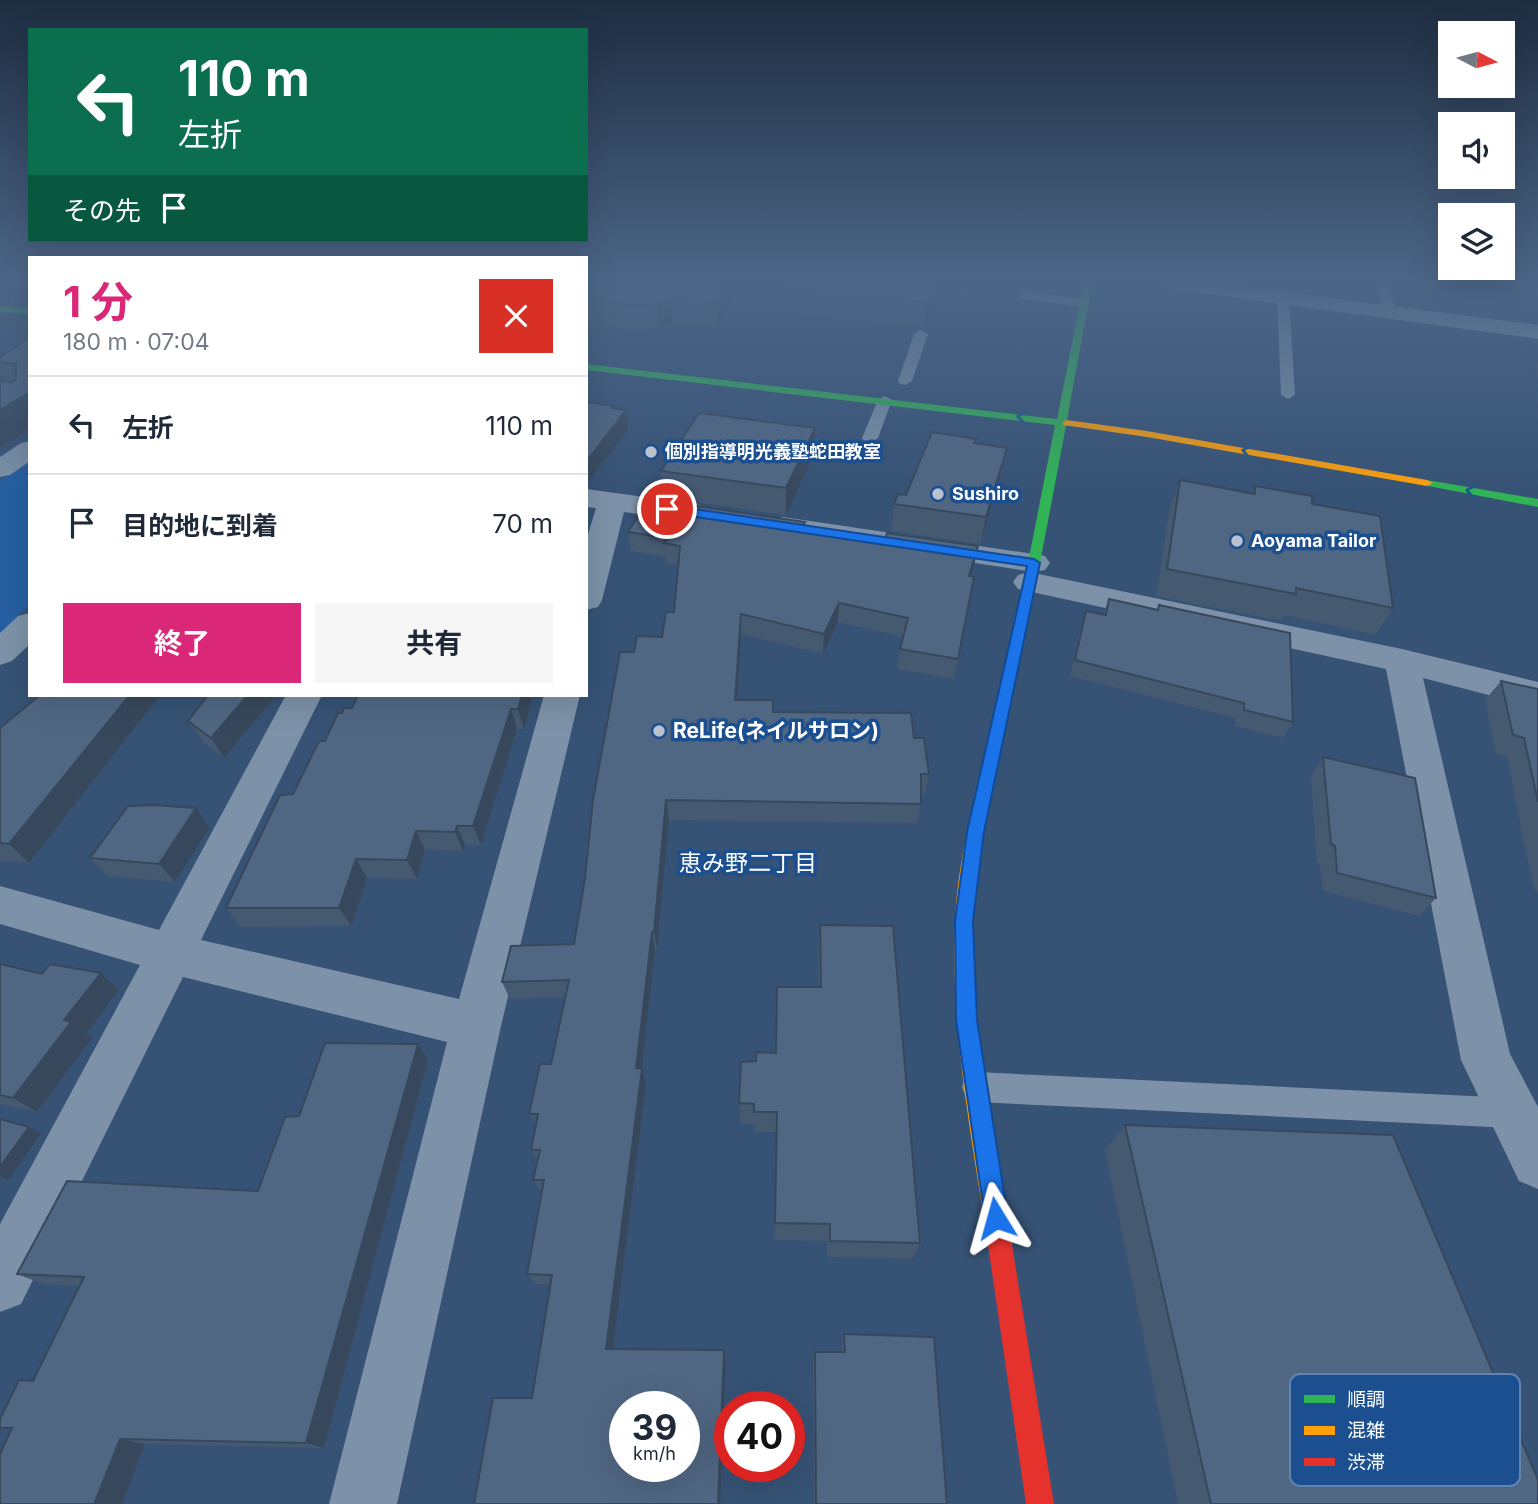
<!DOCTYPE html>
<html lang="ja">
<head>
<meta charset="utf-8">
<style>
  :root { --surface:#fff; --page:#f6f6f7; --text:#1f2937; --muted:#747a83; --line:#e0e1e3; --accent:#db2777 }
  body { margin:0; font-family:Inter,"Noto Sans JP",sans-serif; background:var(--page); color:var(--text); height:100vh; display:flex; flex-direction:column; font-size:26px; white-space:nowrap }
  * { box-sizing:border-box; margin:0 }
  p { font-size:23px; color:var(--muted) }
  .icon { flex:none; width:38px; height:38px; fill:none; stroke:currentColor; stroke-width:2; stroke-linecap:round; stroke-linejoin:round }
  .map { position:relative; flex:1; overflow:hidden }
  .side { position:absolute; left:28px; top:256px; width:560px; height:441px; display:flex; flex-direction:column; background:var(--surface); border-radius:0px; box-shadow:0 7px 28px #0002 }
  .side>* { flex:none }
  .hud { position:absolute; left:28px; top:28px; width:560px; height:214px; border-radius:0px; box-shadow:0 7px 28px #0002; background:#0b6e4f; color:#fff; overflow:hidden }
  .needle { width:46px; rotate:96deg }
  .tools { position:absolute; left:1438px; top:21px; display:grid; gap:14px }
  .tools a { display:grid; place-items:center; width:77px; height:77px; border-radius:0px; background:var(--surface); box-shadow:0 7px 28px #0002; font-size:35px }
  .speed { position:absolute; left:609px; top:1391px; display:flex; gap:14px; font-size:35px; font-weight:700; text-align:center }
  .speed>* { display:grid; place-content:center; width:91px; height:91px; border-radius:50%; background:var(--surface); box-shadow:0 7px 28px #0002; line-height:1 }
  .speed small { font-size:18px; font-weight:400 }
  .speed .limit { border:10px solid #d22; background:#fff; color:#111 }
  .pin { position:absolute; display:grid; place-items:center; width:60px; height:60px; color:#fff; margin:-30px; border:4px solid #fff; border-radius:50%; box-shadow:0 2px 7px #0007 }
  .me { position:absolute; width:77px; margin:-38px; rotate:352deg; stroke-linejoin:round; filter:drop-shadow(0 0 5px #0008) }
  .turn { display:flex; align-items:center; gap:24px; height:147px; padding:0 35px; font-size:32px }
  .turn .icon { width:91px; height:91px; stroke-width:2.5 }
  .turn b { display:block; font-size:49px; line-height:60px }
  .then { display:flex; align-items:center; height:66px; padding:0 35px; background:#0003; gap:14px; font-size:26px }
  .round { display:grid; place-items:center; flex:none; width:74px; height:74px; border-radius:0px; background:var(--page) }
  .headline { display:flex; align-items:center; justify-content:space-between; height:119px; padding:0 35px }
  h1 { font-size:42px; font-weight:700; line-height:52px; color:var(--accent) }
  .button { display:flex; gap:14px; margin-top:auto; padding:14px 35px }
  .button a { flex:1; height:80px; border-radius:0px; background:var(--accent); color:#fff; font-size:28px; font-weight:700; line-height:80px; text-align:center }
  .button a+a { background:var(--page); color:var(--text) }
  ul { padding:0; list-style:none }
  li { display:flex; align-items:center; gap:21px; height:98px; padding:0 35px; border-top:2px solid var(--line) }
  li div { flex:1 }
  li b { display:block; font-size:26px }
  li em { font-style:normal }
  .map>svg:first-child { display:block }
  .green { fill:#265fa1 }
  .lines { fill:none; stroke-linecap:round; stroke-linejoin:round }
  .lane { fill:#7d92a8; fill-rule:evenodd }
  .street { fill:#7d92a8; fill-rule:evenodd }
  .fast { fill:#30b455; fill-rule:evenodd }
  .slow { fill:#ff9f0a; fill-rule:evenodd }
  .jam { fill:#e5322d; fill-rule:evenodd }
  .wall { fill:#455971 }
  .shaded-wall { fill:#38485c }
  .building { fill:#506783; stroke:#38485c; stroke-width:2; fill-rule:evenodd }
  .oneway { stroke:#1d5989 }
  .route { fill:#1a73e8; stroke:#114b97; stroke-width:2 }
  .poi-dot { fill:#b9c2ce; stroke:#1b4f8f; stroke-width:2.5 }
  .labels { text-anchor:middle; stroke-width:7; stroke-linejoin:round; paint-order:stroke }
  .far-poi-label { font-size:18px; font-weight:bold; fill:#fff; stroke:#1b4f8f; text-anchor:start }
  .poi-label { font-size:21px; font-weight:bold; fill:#fff; stroke:#1b4f8f; text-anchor:start }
  .neighbourhood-label { font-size:23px; fill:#fff; stroke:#1b4f8f }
  .key { fill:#1b4f8f; stroke:#5f84b1; stroke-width:2 }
  .key-label { font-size:19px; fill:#fff }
</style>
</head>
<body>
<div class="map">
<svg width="1538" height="1504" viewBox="0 0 1538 1504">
  <rect width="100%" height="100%" fill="#365274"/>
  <polygon class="green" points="30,461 30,604 0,633 0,480"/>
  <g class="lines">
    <g class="lane">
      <polygon points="1376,283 1388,283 1396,311 1394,314 1386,314 1384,311"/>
      <polygon points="1023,291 1084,299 1090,303 1084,307 1019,298 1019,292"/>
      <polygon points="1283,293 1289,297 1295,395 1288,399 1281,395 1277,297"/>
      <polygon points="921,330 928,334 912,381 905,385 900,384 898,381 914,334"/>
      <polygon points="885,396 892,400 878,438 870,443 864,441 862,438 878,400"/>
      <polygon points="977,1072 1512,1098 1523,1102 1527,1113 1523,1124 1512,1128 977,1102 966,1098 962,1087 966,1076"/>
    </g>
    <g class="street">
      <polygon points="1162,283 1216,283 1538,325 1538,339 1172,289 1165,287"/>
      <polygon points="30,441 30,461 10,475 0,477 0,457 21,443"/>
      <polygon points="586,489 696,504 706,507 711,513 706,519 696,522 624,512 602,600 598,607 586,610 586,541 596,508 586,507"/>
      <polygon points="783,517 1034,554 1045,556 1050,563 1045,570 1034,572 772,532 768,526 772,520"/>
      <polygon points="1029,572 1402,649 1538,682 1538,708 1423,678 1510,1054 1538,1107 1538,1189 1519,1181 1461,1060 1386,669 1018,589 1013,582 1018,575"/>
      <polygon points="30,613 30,644 12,661 0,665 0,633 18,616"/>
      <polygon points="286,695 322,695 201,940 459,999 544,695 580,695 501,1026 397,1504 329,1504 447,1042 183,977 21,1304 0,1312 0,1224 140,965 0,924 0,886 159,930"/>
    </g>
    <g class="fast">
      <polygon points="1084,283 1092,283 1067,420 1072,423 1066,426 1040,563 996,774 994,778 982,778 980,774 1028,563 1055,425 586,370 586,364 1057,419"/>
      <polygon points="0,306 30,308 30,314 0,312"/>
      <polygon points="1427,480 1538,499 1538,507 1423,485 1423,481"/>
    </g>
    <g class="slow">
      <polygon points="1067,420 1147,431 1427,480 1433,483 1427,486 1147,437 1063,425 1062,423"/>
      <path d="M988,768l6,2 2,4c-11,49 -21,98 -23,148 -3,109 21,216 39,323l-4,8 -8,4 -8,-4 -4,-8c-16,-107 -38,-215 -33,-324 2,-50 14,-99 25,-147l2,-4z"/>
    </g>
    <polygon class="jam" points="1000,1233 1008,1237 1012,1245 1054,1504 1026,1504 988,1245 992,1237"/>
  </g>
  <g class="wall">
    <polygon points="0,283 30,283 30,290 3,288"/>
    <polygon points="586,283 999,283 994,305 947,285 924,326 730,305 717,327 673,323 659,328 631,329 586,323"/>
    <polygon points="30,340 30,428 0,448 6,381 0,373 0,357"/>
    <polygon points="1538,362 1538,380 1534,369"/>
    <polygon points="975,443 1001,474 980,544 891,531 894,504"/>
    <polygon points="814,454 786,515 664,498 661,471"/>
    <polygon points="1180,480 1252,493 1255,486 1312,504 1393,608 1375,635 1284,615 1281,621 1156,596 1170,506"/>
    <polygon points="805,522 805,528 974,566 971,576 974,577 954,679 897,669 900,649 903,637 838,622 823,654 741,634 737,700 773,712 914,738 929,774 925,794 921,794 921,804 917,823 669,820 657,950 655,950 641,1069 646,1084 613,1349 726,1358 532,1398 550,1285 536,1284 527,1274 542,1193 533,1180 537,1162 531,1150 536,1126 529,1114 551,1064 565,997 510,999 502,982 574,944 634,652 662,637 674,612 678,565 666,563 666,557 631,551 628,532"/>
    <polygon points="1109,599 1157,610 1159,605 1293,722 1283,738 1235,726 1235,718 1070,676 1081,627 1086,611 1103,615"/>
    <polygon points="1501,681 1538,689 1538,892 1535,891 1527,858 1507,756 1496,754 1485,700"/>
    <polygon points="208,695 277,695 224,758 202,741 188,721"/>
    <polygon points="533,695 524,729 517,729 481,845 465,845 463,851 425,850 417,879 367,878 351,926 241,927 226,908 342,713 352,708"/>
    <polygon points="0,728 29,863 0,861"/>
    <polygon points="1323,757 1436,898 1419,916 1323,891 1320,864 1317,862 1311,776"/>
    <polygon points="196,808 210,827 175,882 108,876 90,858"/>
    <polygon points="820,925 920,1243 913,1259 827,1257 827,1241 774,1240 777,1132 755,1132 755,1124 741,1124 739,1103 756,1061 776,1053 819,987 818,950"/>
    <polygon points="0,964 42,974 101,973 119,990 86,1034 92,1038 37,1112 0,1104"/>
    <polygon points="418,1044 428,1060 324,1448 145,1444 122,1504 0,1504 11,1430 0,1428 33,1381 80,1286 43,1284 17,1274 258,1191 299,1116"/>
    <polygon points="1125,1125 1538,1504 1178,1504 1105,1150"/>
    <polygon points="844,1334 947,1504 814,1504 813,1360 815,1352 842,1352 842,1342"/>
  </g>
  <g class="shaded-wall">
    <polygon points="728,283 730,305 717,327 716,303"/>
    <polygon points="938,283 947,283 947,285 924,326 927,303"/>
    <polygon points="671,299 673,323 659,328 657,304"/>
    <polygon points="30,392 30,428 0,448 0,410"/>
    <polygon points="614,406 616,423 626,410 628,429 586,485 586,462 612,408"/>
    <polygon points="815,428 814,454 786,515 786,488"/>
    <polygon points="1007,448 1001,474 980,544 986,517"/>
    <polygon points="978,546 974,566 965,596 969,576"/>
    <polygon points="839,603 838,622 823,654 824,634"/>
    <polygon points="741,614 741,634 736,720 735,700"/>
    <polygon points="130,695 160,695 29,863 9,844"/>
    <polygon points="248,695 277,695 224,758 211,738"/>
    <polygon points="522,695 533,695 524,729 518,709"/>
    <polygon points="511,709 517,729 481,845 473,826"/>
    <polygon points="666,800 669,820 657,950 654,932"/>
    <polygon points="196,808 210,827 175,882 159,864"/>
    <polygon points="457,826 465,845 463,851 455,832"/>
    <polygon points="416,831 425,850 417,879 407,860"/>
    <polygon points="356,859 367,878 351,926 339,908"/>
    <polygon points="652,932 655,950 640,1084 636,1068"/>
    <polygon points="101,973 119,990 86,1034 92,1038 37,1112 13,1098 64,1020"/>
    <polygon points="418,1044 428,1060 324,1448 306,1443"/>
    <polygon points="642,1069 646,1084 612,1357 606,1349"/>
    <polygon points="29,1127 41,1134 8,1180 0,1176 0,1167"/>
    <polygon points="724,1350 726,1358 720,1504 718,1504"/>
    <polygon points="120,1439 145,1444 122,1504 94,1504"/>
  </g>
  <g class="building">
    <polygon points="586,283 728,283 716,303 671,299 657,304 628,305 586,299"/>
    <polygon points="738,283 938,283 927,303"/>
    <polygon points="28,339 30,340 30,392 0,410 0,381 13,382 16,379 16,364 0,362 0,357"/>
    <polygon points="586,402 614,406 612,408 626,410 586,462"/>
    <polygon points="699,413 815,428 786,488 661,471"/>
    <polygon points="932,432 976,439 974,443 1007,448 986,517 894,504 898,494 906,495"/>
    <polygon points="1180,480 1255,494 1255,486 1312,496 1312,504 1380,516 1393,608 1296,588 1296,594 1167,569"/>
    <path d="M649,499l156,23 -3,5 81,17 4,-11 91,13 -9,30 5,1 -16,82 -58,-10 8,-31 -69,-15 -15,31 -83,-20 -6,86h38v12l138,1 3,25h10l5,36h-8v30l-255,-4 -12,132h-2l-16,136 6,1 -36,280 118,1 -6,154h-244l19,-106h39l20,-123 -25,-1 17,-94h-11l7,-30h-9l7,-36h-9l11,-50h11l18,-84 -67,2 9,-36 63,-2 11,-66 8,-78 27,-148h14l3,-16 25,1 4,-25h8l6,-66 -16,-3 4,-5 -40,-6zM625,1407h59v59h-59z"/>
    <polygon points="1109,599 1158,610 1159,605 1290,633 1293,722 1244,710 1244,703 1075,660 1086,611 1106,615"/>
    <polygon points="1501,681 1538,689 1538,802 1524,738 1513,735"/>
    <polygon points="40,695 130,695 9,844 0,843 0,728"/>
    <polygon points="208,695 248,695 211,738 188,721"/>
    <polygon points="358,695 522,695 518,709 511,709 473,826 457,826 455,832 416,831 407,860 356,859 339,908 226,908 280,795 293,794 319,741 325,741 338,713 342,713 344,708 352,708"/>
    <polygon points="1323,757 1415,778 1436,898 1337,873 1335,846 1331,844"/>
    <polygon points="153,805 196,808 159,864 90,858 128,806"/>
    <polygon points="820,925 893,926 920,1243 830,1241 830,1224 775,1223 777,1112 754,1112 754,1104 739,1103 741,1062 756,1061 756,1052 776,1053 777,987 821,987"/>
    <polygon points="0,964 42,974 50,964 101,973 64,1020 71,1022 13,1098 0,1095"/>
    <polygon points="325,1043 418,1044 306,1443 120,1439 94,1504 0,1504 0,1454 12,1428 0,1428 0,1419 19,1380 33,1381 84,1277 17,1274 67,1181 258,1191 285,1117 299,1116"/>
    <polygon points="0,1119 29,1127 0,1167"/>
    <polygon points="1125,1125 1393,1135 1538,1480 1538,1504 1211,1504"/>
    <polygon points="844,1334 934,1337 947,1504 816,1504 815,1352 845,1352"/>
  </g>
  <defs><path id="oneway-chevron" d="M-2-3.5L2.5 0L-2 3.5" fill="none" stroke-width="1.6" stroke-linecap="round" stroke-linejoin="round" transform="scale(1.75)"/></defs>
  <g class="oneway">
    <use href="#oneway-chevron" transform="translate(1022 417) rotate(-171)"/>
    <use href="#oneway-chevron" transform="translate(1247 451) rotate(-170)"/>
    <use href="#oneway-chevron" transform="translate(1471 491) rotate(-170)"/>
  </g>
  <linearGradient id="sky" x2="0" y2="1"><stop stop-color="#1e2d40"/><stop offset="0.57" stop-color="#4c6688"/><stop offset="1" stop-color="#4c6688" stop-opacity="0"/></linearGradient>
  <rect width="1538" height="493" fill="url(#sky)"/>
  <polygon class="route" points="667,505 1034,559 1040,563 984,832 973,921 977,1020 1008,1218 1005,1226 996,1229 988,1226 985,1218 956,1020 955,921 967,832 1027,566 662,512 661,509"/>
  <g class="poi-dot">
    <circle cx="651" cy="452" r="7"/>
    <circle cx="938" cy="494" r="7"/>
    <circle cx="1237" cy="541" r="7"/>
    <circle cx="659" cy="731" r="7"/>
  </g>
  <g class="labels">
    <g class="far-poi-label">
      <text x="665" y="458">個別指導明光義塾蛇田教室</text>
      <text x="952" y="500">Sushiro</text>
      <text x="1251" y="547">Aoyama Tailor</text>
    </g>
    <g class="poi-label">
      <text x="673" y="738">ReLife(ネイルサロン)</text>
    </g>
    <g class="neighbourhood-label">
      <text x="748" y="871">恵み野二丁目</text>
    </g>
  </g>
  <rect x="1290" y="1374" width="230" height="112" rx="10" class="key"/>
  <rect x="1304" y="1395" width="31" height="8" fill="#30b455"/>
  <rect x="1304" y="1426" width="31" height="9" fill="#ff9f0a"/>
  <rect x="1304" y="1458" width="31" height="8" fill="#e5322d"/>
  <g class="key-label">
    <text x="1347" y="1406">順調</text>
    <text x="1347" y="1437">混雑</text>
    <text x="1347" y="1469">渋滞</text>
  </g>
</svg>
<div class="tools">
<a><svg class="needle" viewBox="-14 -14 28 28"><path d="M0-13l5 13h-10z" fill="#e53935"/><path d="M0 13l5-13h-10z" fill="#747a83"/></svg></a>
<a><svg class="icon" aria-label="sound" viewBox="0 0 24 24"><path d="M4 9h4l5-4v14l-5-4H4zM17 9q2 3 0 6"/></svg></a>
<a><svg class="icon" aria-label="layers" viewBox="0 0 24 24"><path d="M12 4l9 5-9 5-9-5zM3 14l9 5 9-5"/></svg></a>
</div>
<div class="speed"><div>39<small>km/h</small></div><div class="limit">40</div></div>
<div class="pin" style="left:667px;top:509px;background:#d93025"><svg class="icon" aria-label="arrive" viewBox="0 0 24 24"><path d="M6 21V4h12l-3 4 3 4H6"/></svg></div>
<svg class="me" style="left:996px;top:1218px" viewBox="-20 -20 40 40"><path d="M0-17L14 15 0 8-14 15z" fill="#1a73e8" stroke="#fff" stroke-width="4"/></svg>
<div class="hud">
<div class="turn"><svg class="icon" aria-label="left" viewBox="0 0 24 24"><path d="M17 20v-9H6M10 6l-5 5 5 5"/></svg><div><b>110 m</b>左折</div></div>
<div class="then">その先<svg class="icon" aria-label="arrive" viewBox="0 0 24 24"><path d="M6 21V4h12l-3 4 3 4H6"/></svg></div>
</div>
<section class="side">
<div class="headline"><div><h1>1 分</h1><p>180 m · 07:04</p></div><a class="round" style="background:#d93025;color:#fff"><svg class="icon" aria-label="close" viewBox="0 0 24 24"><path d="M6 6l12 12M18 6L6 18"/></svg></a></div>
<ul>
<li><svg class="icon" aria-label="left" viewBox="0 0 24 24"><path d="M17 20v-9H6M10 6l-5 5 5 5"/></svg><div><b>左折</b></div><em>110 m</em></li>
<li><svg class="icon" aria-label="arrive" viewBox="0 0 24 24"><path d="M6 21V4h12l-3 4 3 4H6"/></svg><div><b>目的地に到着</b></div><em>70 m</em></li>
</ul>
<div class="button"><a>終了</a><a>共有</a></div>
</section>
</div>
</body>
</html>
